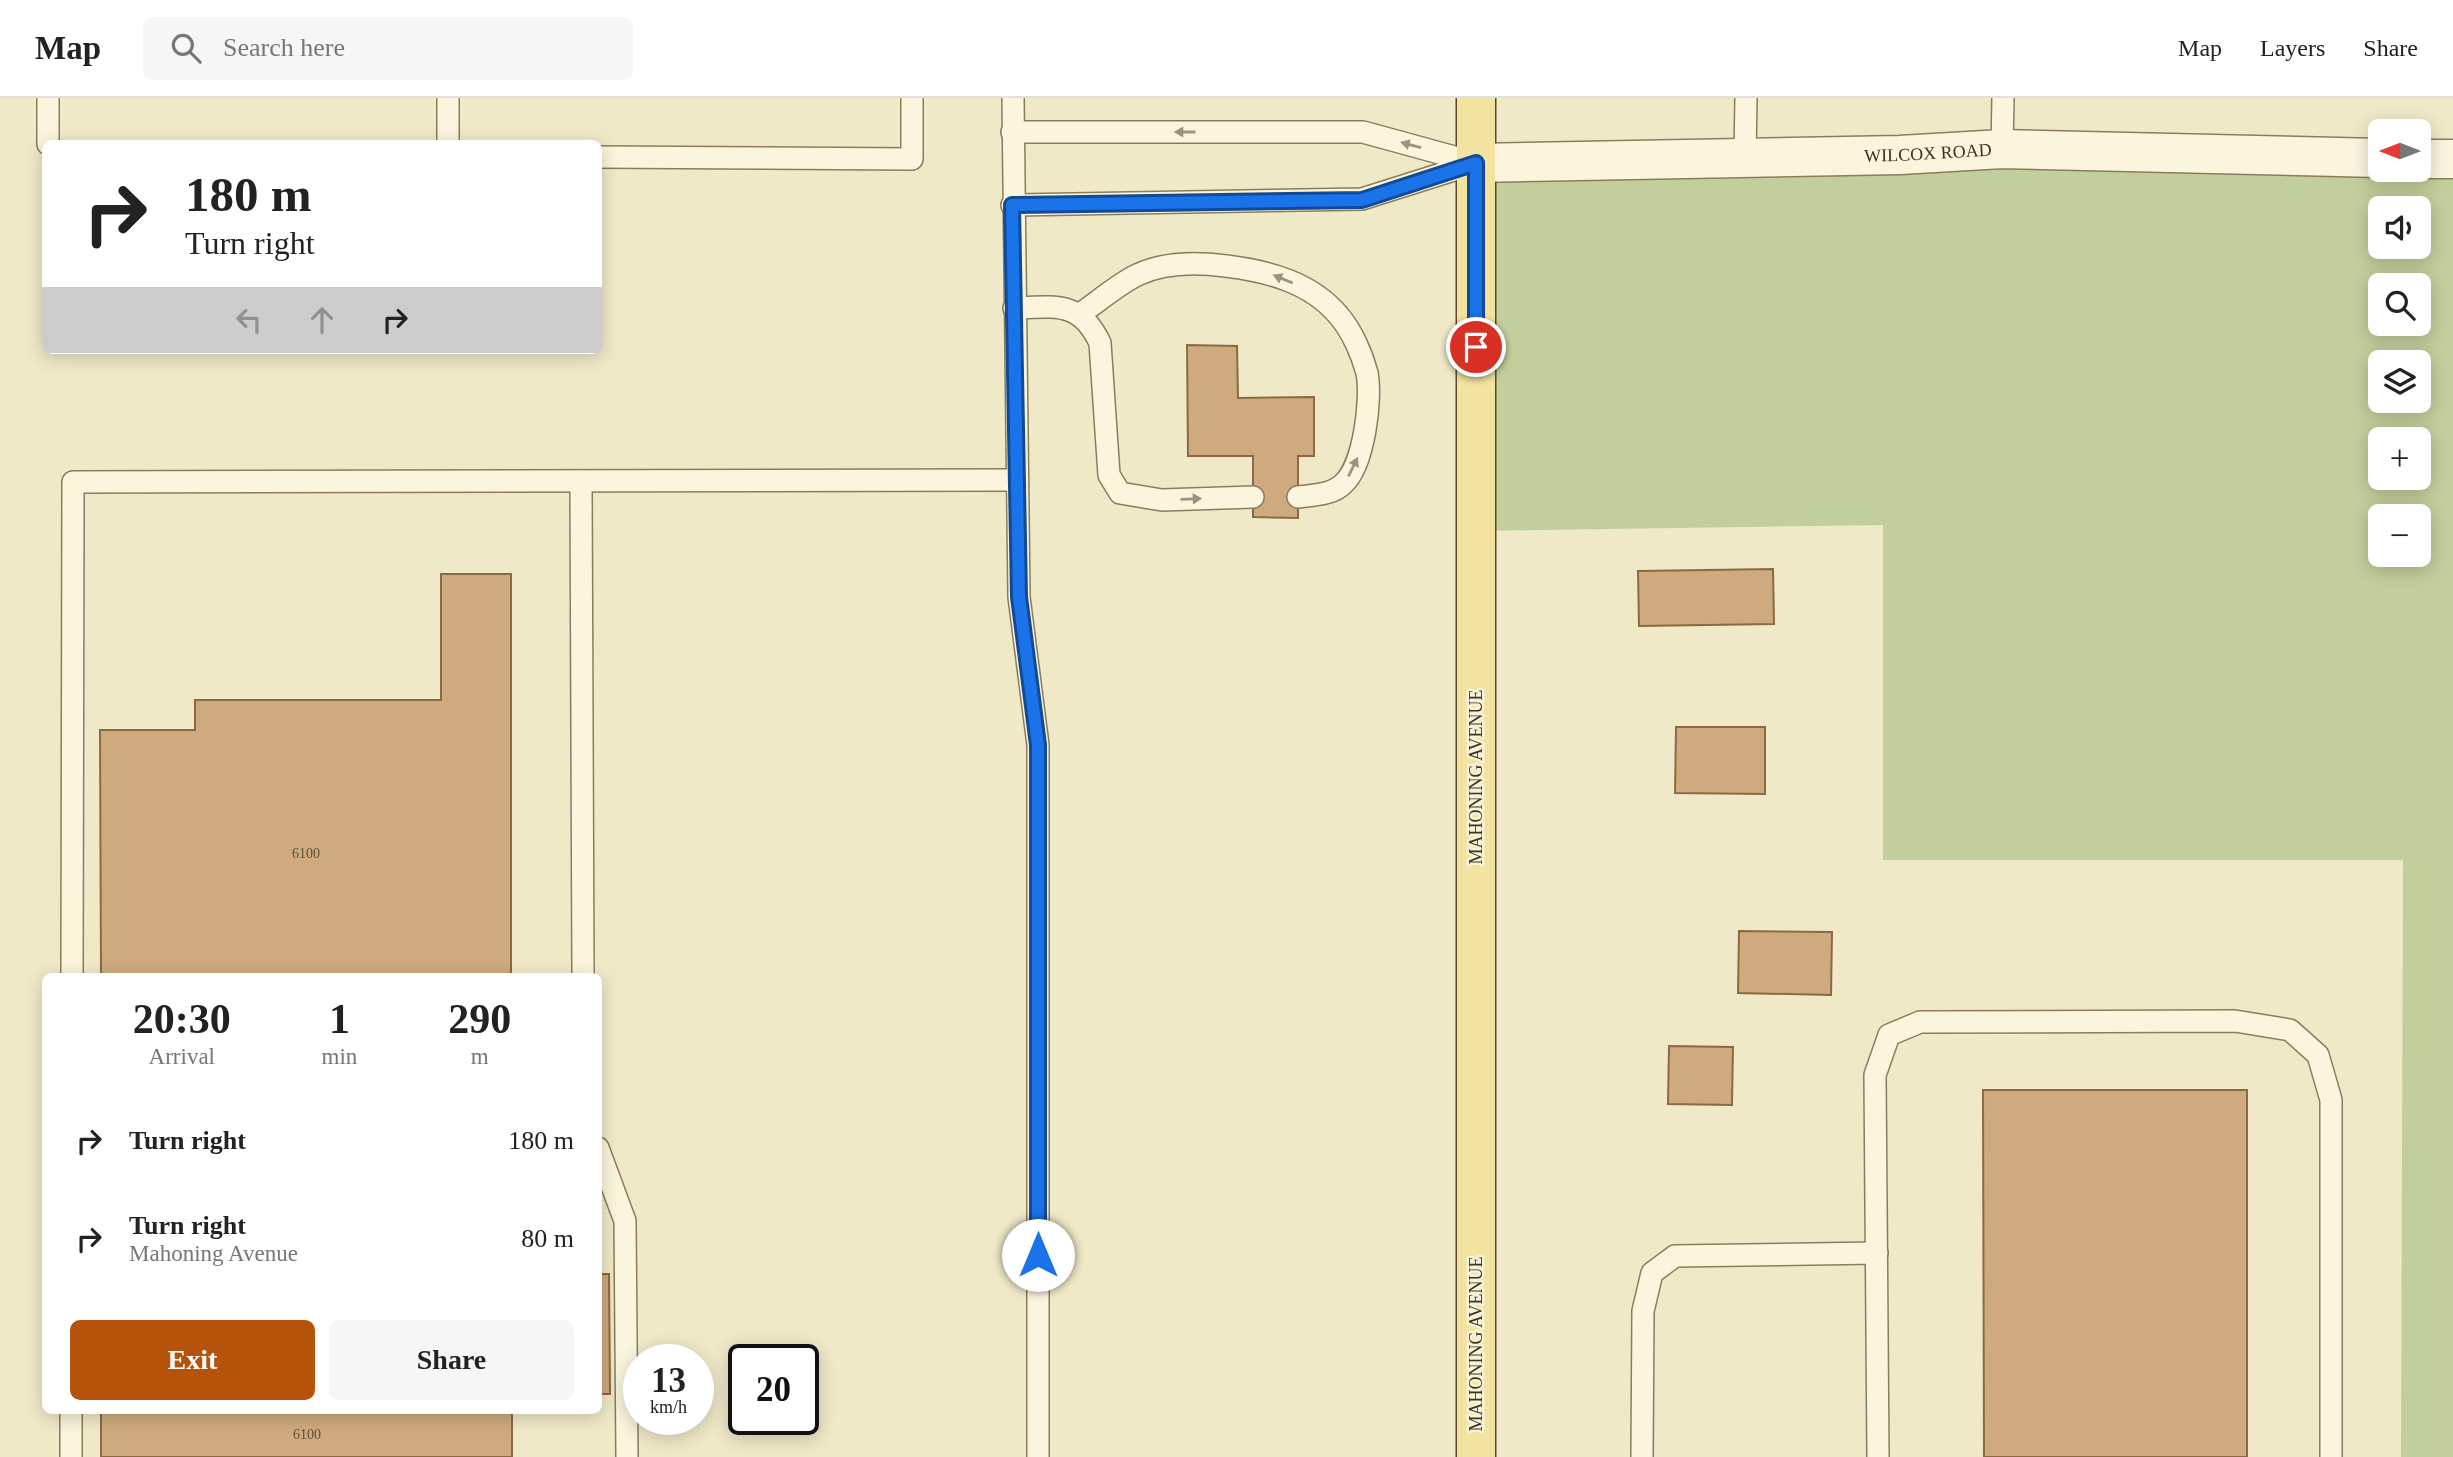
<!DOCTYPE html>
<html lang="en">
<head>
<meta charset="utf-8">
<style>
  :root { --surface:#fff; --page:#f6f6f6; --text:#222; --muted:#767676; --line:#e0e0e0; --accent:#b45309 }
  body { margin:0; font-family:"Times New Roman",serif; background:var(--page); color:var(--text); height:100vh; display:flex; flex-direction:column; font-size:26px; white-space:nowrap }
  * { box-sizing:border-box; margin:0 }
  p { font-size:23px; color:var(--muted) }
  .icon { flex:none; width:38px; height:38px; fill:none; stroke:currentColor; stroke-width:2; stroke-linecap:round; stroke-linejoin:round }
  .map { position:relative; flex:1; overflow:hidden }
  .sheet { position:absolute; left:42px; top:875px; width:560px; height:441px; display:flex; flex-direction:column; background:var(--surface); border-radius:10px; box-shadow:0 4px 18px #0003 }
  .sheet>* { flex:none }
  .top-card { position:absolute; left:42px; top:42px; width:560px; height:214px; border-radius:10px; box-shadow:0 4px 18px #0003; background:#fff; color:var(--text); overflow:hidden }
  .needle { width:46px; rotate:270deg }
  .buttons { position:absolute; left:2368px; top:21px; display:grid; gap:14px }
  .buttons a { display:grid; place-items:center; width:63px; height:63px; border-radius:10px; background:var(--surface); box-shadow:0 4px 18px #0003; font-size:35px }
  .speed { position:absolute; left:623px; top:1246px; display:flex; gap:14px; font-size:35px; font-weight:700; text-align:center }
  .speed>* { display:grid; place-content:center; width:91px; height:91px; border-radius:50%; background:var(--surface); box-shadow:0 4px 18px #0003; line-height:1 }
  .speed small { font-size:18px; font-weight:400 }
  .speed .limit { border:4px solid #111; border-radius:10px; background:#fff; color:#111 }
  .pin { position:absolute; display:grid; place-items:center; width:60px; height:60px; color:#fff; margin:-30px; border:4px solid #fff; border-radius:50%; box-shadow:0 2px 7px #0007 }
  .me { position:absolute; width:77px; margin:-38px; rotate:0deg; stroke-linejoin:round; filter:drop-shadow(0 0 5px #0008) }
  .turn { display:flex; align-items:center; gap:24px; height:147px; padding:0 28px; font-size:32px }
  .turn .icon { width:91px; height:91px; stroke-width:2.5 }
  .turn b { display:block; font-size:49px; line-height:60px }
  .lanes { display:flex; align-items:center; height:66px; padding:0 28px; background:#0003; justify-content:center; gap:35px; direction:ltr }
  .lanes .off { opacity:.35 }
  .eta { display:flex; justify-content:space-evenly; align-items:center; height:119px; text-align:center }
  .eta b { font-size:42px; font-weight:800; line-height:49px }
  .cta { display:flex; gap:14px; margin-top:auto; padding:14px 28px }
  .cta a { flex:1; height:80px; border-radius:10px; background:var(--accent); color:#fff; font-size:28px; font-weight:800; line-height:80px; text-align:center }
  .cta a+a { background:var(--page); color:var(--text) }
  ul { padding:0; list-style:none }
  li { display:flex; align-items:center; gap:21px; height:98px; padding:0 28px }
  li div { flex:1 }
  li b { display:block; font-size:26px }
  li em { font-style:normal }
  header { display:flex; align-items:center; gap:42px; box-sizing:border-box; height:98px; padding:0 35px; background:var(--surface); border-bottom:2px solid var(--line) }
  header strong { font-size:33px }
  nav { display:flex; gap:38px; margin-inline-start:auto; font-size:24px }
  .search { width:490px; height:63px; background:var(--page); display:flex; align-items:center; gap:18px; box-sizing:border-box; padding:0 24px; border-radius:10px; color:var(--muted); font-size:26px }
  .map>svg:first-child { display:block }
  .green { fill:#c2ce9b; fill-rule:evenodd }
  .building { fill:#ceaa7e; stroke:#8c6942; stroke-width:2 }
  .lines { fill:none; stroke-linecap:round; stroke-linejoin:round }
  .service-casing { stroke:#8c7c5d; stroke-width:24 }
  .tertiary-casing { stroke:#8c7c5d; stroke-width:41 }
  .primary-casing { stroke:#5a4930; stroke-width:41 }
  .service { stroke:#faf5dc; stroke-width:21 }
  .tertiary { stroke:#faf5dc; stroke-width:38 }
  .primary { stroke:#f2e3a1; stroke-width:38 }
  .oneway { fill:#9b947e }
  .route-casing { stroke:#114b97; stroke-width:18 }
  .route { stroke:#1a73e8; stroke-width:12 }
  .labels { text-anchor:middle; stroke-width:5; stroke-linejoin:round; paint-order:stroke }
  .number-label { font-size:14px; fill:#605038 }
  .street-label { font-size:18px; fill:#3c3220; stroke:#f7f2d8 }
</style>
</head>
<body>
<header>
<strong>Map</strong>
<div class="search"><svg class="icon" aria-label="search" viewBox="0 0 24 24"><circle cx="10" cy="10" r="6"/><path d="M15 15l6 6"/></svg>Search here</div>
<nav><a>Map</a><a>Layers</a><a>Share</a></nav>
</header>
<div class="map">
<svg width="2453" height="1359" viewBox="0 0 2453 1359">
  <rect width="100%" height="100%" fill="#efe9c8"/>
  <path class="green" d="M2453,62v1297h-52l2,-597h-520v-335l-407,6v-368l942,7zM2380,110h38v39h-38zM2380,187h38v39h-38zM2380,264h38v39h-38zM2380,341h38v39h-38zM2380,418h38v39h-38z"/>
  <g class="building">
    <polygon points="1187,247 1237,248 1238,300 1314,299 1314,358 1298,358 1298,420 1253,419 1253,358 1188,358"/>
    <polygon points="1773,471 1774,526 1639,528 1638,473"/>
    <polygon points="441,476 511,476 511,878 101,878 100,632 195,632 195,602 441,602"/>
    <polygon points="1676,629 1765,629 1765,696 1675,695"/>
    <polygon points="1739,833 1832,834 1831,897 1738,895"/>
    <polygon points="1669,948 1733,949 1732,1007 1668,1006"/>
    <polygon points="1983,992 2247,992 2247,1359 1984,1359"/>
    <polygon points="598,1176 609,1176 610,1296 598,1296"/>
    <rect x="101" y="1312" width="411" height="47"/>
  </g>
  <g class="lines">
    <defs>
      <g id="service">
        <polyline points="48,0 48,46"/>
        <polyline points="448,0 448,46"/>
        <polyline points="1013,0 1019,499 1038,647 1038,1359"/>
        <polyline points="1012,34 1363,34 1476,65"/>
        <polyline points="2002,51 2003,0"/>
        <polyline points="1745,58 1746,0"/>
        <polyline points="598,59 912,61 912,0"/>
        <polyline points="1012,107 1362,101 1476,65"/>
        <path d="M1014,210c41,-1 66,-8 86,35l9,132 11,18 42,7 91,-3"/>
        <path d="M1080,216c19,-13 37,-29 57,-39 27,-13 59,-13 89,-9 41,5 85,16 113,50 13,15 23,38 28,57 5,26 -3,93 -24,111 -11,11 -30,11 -45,13"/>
        <polyline points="581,383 583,878"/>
        <polyline points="72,878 73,384 1017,382"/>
        <polyline points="598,1050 625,1123 627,1359"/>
        <polyline points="71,1359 71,1312"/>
        <polyline points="1642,1359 1643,1213 1652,1175 1675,1158 1877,1155"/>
        <polyline points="1878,1359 1875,977 1889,937 1920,924 2235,923 2290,932 2318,957 2331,1002 2331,1359"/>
      </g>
      <g id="tertiary">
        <polyline points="2418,61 2453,61"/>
        <path id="s1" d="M1476,65l424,-8 102,-6 378,9"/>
      </g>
      <polyline id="primary" points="1476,0 1476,1359"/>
    </defs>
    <use href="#service" class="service-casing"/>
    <use href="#tertiary" class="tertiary-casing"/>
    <use href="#primary" class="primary-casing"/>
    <use href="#service" class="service"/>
    <use href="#tertiary" class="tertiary"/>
    <use href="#primary" class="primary"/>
  </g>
  <defs><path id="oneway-solid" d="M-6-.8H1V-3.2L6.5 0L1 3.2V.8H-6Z" transform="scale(1.75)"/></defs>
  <g class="oneway">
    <use href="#oneway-solid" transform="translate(1185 34) rotate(180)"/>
    <use href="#oneway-solid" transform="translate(1411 47) rotate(-165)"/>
    <use href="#oneway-solid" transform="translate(1283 181) rotate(-158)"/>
    <use href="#oneway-solid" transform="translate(1353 369) rotate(-64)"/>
    <use href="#oneway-solid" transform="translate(1191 401) rotate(-2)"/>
  </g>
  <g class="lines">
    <defs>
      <polyline id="route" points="1038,1157 1038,647 1019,499 1012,107 1362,102 1476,65 1476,249"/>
    </defs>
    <use href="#route" class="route-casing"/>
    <use href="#route" class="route"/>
  </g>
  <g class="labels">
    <g class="number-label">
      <text x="306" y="760">6100</text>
      <text x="307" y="1341">6100</text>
    </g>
    <g class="street-label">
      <text dy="6" stroke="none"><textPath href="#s1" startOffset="452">WILCOX ROAD</textPath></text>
      <text transform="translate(1476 679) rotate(-90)" y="6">MAHONING AVENUE</text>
      <text transform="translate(1476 1246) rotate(-90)" y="6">MAHONING AVENUE</text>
    </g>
  </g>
</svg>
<div class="buttons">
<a><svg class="needle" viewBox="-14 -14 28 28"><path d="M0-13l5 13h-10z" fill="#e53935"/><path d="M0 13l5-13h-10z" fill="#767676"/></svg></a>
<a><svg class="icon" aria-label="sound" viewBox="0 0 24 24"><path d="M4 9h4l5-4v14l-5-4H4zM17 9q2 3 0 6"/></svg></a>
<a><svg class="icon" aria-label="search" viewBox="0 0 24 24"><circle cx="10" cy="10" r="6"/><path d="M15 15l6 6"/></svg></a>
<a><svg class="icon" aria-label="layers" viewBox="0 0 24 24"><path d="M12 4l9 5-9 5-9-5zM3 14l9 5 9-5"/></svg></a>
<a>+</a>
<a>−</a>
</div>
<div class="speed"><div>13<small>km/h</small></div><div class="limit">20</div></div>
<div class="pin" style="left:1476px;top:249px;background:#d93025"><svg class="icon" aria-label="arrive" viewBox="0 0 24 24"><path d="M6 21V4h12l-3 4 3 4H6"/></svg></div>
<svg class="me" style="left:1038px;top:1157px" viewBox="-20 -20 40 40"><circle r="19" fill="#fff"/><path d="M0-13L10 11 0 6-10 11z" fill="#1a73e8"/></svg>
<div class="top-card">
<div class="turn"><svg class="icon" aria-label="right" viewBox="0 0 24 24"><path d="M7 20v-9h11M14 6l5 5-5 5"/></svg><div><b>180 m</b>Turn right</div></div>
<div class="lanes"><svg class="icon off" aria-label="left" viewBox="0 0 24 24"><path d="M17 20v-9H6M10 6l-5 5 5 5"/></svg><svg class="icon off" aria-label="ahead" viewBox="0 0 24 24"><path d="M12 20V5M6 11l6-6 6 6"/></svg><svg class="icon" aria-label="right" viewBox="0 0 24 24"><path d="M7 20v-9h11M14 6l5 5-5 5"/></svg></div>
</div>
<section class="sheet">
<div class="eta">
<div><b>20:30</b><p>Arrival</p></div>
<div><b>1</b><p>min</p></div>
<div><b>290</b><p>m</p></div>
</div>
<ul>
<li><svg class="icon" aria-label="right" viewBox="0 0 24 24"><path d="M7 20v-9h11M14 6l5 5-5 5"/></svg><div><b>Turn right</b></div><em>180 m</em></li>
<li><svg class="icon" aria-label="right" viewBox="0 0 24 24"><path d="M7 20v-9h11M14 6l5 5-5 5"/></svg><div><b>Turn right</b><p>Mahoning Avenue</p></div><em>80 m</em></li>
</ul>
<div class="cta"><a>Exit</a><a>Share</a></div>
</section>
</div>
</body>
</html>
